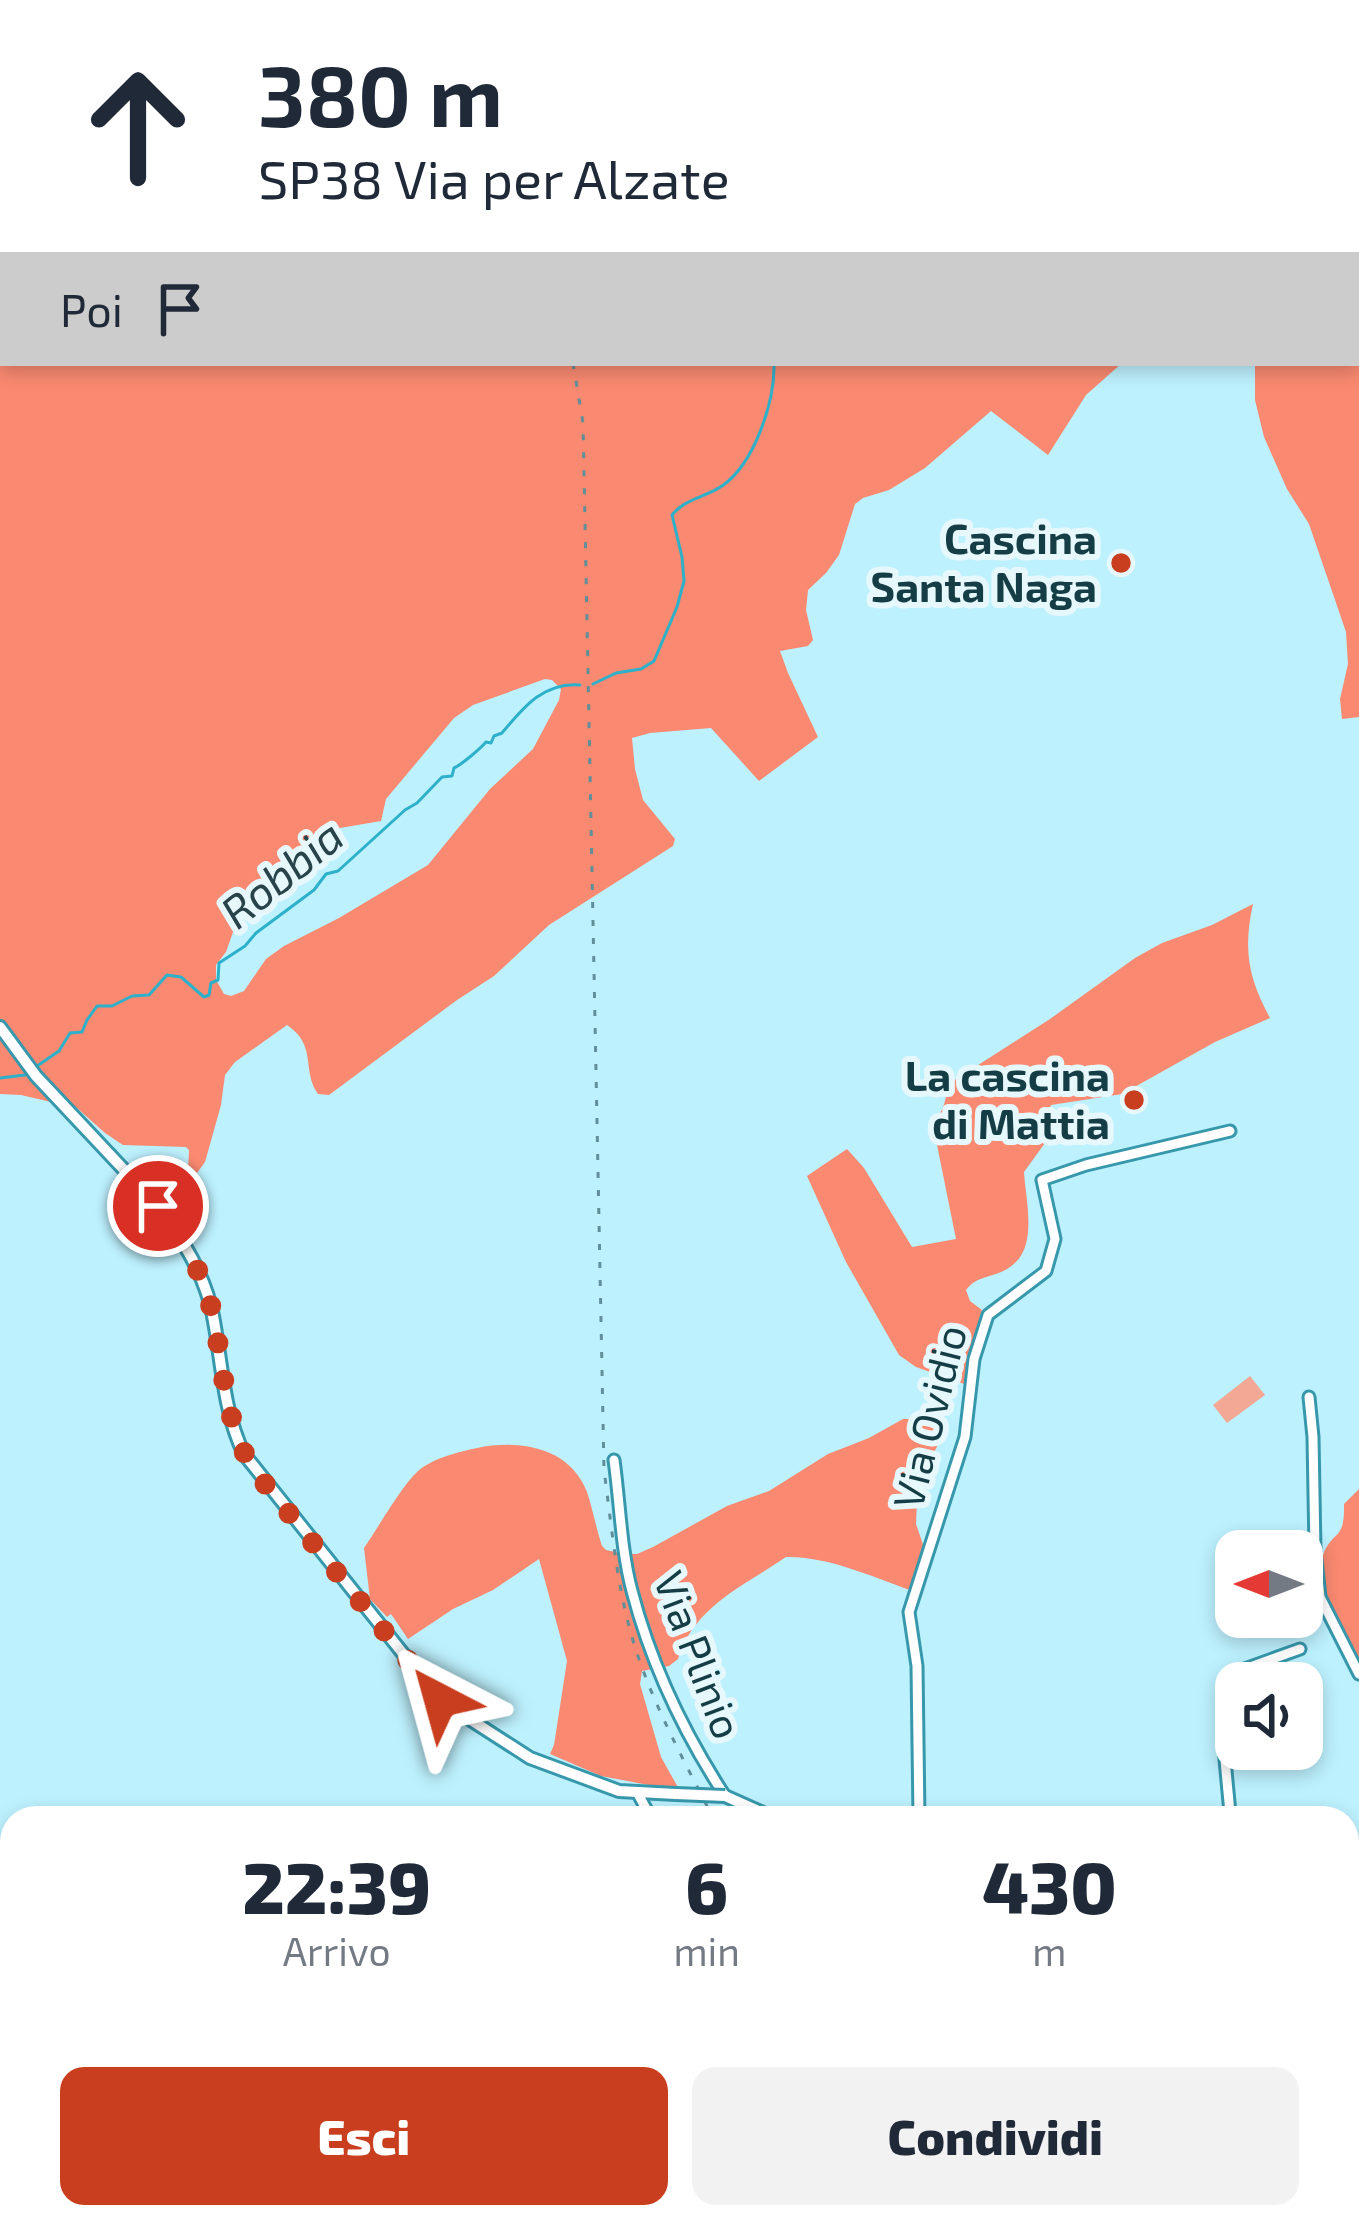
<!DOCTYPE html>
<html lang="it">
<head>
<meta charset="utf-8">
<style>
  :root { --surface:#fff; --page:#f2f2f3; --text:#1f2937; --muted:#747a83; --accent:#c83e1e }
  body { margin:0; font-family:"Exo 2",sans-serif; background:var(--page); color:var(--text); height:100vh; display:flex; flex-direction:column; font-size:45px; white-space:nowrap }
  * { box-sizing:border-box; margin:0 }
  p { font-size:39px; color:var(--muted) }
  .icon { flex:none; width:66px; height:66px; fill:none; stroke:currentColor; stroke-width:2; stroke-linecap:round; stroke-linejoin:round }
  .map { position:relative; flex:1; overflow:hidden }
  .drawer { position:absolute; left:0px; top:1806px; width:1359px; height:423px; display:flex; flex-direction:column; background:var(--surface); border-radius:36px 36px 0 0; box-shadow:0 6px 18px #0003 }
  .drawer>* { flex:none }
  .top-card { position:absolute; left:0px; top:0px; width:1359px; height:366px; box-shadow:0 6px 18px #0003; background:#fff; color:var(--text); overflow:hidden }
  .needle { width:78px; rotate:270deg }
  .buttons { position:absolute; left:1215px; top:1530px; display:grid; gap:24px }
  .buttons a { display:grid; place-items:center; width:108px; height:108px; border-radius:24px; background:var(--surface); box-shadow:0 6px 18px #0003; font-size:60px }
  .pin { position:absolute; display:grid; place-items:center; width:102px; height:102px; color:#fff; margin:-51px; border:6px solid #fff; border-radius:50%; box-shadow:0 3px 12px #0007 }
  .me { position:absolute; width:132px; margin:-66px; rotate:321deg; stroke-linejoin:round; filter:drop-shadow(0 0 9px #0008) }
  .turn { display:flex; align-items:center; gap:42px; height:252px; padding:0 60px; font-size:54px }
  .turn .icon { width:156px; height:156px; stroke-width:2.5 }
  .turn b { display:block; font-size:84px; line-height:102px }
  .then { display:flex; align-items:center; height:114px; padding:0 60px; background:#0003; gap:24px; font-size:45px }
  .eta { display:flex; justify-content:space-evenly; align-items:center; height:204px; text-align:center }
  .eta b { font-size:72px; font-weight:800; line-height:84px }
  .primary-button { display:flex; gap:24px; margin-top:auto; padding:24px 60px }
  .primary-button a { flex:1; height:138px; border-radius:24px; background:var(--accent); color:#fff; font-size:48px; font-weight:800; line-height:138px; text-align:center }
  .primary-button a+a { background:var(--page); color:var(--text) }
  .map>svg:first-child { display:block }
  .green { fill:#f3a795 }
  .forest { fill:#f98970; fill-rule:evenodd }
  .lines { fill:none; stroke-linecap:round; stroke-linejoin:round }
  .stream { stroke:#2db0c9; stroke-width:3 }
  .minor-casing { stroke:#3798ac; stroke-width:15 }
  .tertiary-casing { stroke:#3798ac; stroke-width:16 }
  .minor { stroke:#fff; stroke-width:9 }
  .tertiary { stroke:#fff; stroke-width:10 }
  .rail { stroke:#618f99; stroke-width:3; stroke-dasharray:6 12; stroke-linecap:butt }
  .tertiary-bridge-casing { stroke:#3798ac; stroke-width:16; stroke-linecap:butt }
  .tertiary-bridge { stroke:#fff; stroke-width:10 }
  .route { stroke:#c83e1e; stroke-width:21; stroke-dasharray:0 37.8 }
  .poi-dot { fill:#c83e1e; stroke:#e7f8fc; stroke-width:4.5 }
  .labels { text-anchor:middle; stroke-width:12; stroke-linejoin:round; paint-order:stroke }
  .poi-label { font-size:42px; font-weight:bold; fill:#153d45; stroke:#e7f8fc; text-anchor:end }
  .street-label { font-size:42px; fill:#153d45; stroke:#e7f8fc }
  .water-label { font-size:45px; font-style:italic; fill:#284349; stroke:#e7f8fc }
</style>
</head>
<body>
<div class="map">
<svg width="1359" height="2228" viewBox="0 0 1359 2228">
  <rect width="100%" height="100%" fill="#bdf1fe"/>
  <polygon class="green" points="1250,1376 1265,1395 1227,1423 1213,1405"/>
  <g class="forest">
    <path d="M0,0h783l3,3h-783v360h1119l-36,32 -38,60 -57,-44 -66,57 -36,22 -26,8 -8,6 -16,51 -13,18 -18,17 -2,20 7,30 -5,6 -28,5 8,22 30,64 -59,44 -48,-53 -61,5 -18,5 3,31 8,31 32,39 -2,7 -124,79 -55,51 -37,24 -128,95 -11,-1c-17,-24 0,-48 -31,-69l-52,37 -10,13 -4,30 -16,57 -8,11 -4,1 -5,-4 1,-20 -3,-3 -63,-2 -18,-12 -28,-25 -56,-13 -21,-1zM545,679l7,1 9,9 -2,11 -26,49 -43,40 -62,76 -89,53 -55,28 -18,13 -22,32 -13,5 -7,-2 -8,-14v-15l10,-13 12,-34 16,-22 42,-24 44,-44 41,-7 5,-22 68,-81 19,-13z"/>
    <polygon points="1356,70 1359,76 1359,717 1342,719 1340,699 1348,664 1346,632 1309,524 1287,489 1264,437 1255,400 1255,363 1356,363"/>
    <path d="M1253,904c-10,45 -5,74 17,114l-55,24 -93,52 -71,11 -4,11 3,20 -26,36c2,33 17,84 -23,100 -14,6 -25,5 -35,18l4,11 12,9 -10,35 -5,40 -51,-18 -17,-12 -53,-93 -39,-86 40,-27 17,19 48,79 44,-8 -23,-114 10,-17 7,-25 100,-64 85,-61 27,-15 50,-18z"/>
    <path d="M903,1419h20l10,4c13,24 0,33 -21,45l-3,27 8,7 -1,22 14,41 -12,28c-41,-14 -88,-37 -132,-36 -41,28 -93,50 -108,102l-9,7 -27,5 -2,13 21,73 19,34 -79,-15 -51,-22 4,-9 13,-84 -28,-102 -46,31 -40,19 -45,30 -17,-25 -4,3 -17,-18 -6,-51c14,-20 37,-61 53,-76 15,-14 42,-20 60,-24 42,-9 93,-1 110,44 6,18 9,36 15,54l4,4 19,4h12l16,-7 74,-41 42,-15 59,-37 41,-16z"/>
    <path d="M1359,1489v174c-15,-28 -47,-76 -36,-108 10,-26 22,-13 21,-51z"/>
  </g>
  <g class="lines">
    <g class="stream">
      <polyline points="1300,3 1302,0"/>
      <path d="M593,684l23,-11 25,-4 13,-8 23,-54 7,-26 -2,-24 -10,-42c14,-17 32,-17 50,-29 33,-23 53,-85 52,-123"/>
      <path d="M37,1066l22,-15 11,-18 12,-1 5,-12 10,-14h15l20,-10 17,-1 18,-20 14,2 23,20 5,-2 2,-12 7,-3 1,-17 26,-17 11,-13 58,-43 12,-16 12,-3 67,-61 12,-7 25,-26 10,-1 2,-8c7,-3 26,-19 32,-26l5,1 3,-7 8,-3c21,-25 41,-51 78,-48"/>
      <polyline points="0,1078 25,1075"/>
    </g>
    <defs>
      <g id="minor">
        <polyline points="1309,1397 1313,1437 1315,1551 1320,1597 1359,1674"/>
        <path d="M614,1460c6,43 7,90 18,131 19,73 52,142 93,205"/>
        <polyline points="637,1792 651,1818"/>
        <polyline points="919,1818 917,1666 909,1612 965,1437 974,1359 988,1315 1046,1271 1055,1239 1042,1180 1086,1165 1230,1131"/>
        <polyline points="1236,1818 1230,1813 1224,1749 1226,1686 1239,1671 1300,1649"/>
        <polyline points="1347,1914 1352,1890"/>
        <polyline points="1347,2206 1359,2207"/>
        <polyline points="940,2217 946,2228"/>
        <polyline points="1238,2228 1238,2217"/>
      </g>
      <g id="tertiary">
        <path d="M0,1027l36,49 122,130c25,34 47,69 55,110 9,46 10,95 31,138l196,246 90,58 89,33 57,3"/>
        <polyline points="725,1796 774,1818"/>
        <polyline points="1347,2022 1359,2032"/>
      </g>
    </defs>
    <use href="#minor" class="minor-casing"/>
    <use href="#tertiary" class="tertiary-casing"/>
    <use href="#minor" class="minor"/>
    <use href="#tertiary" class="tertiary"/>
    <g class="rail">
      <polyline points="419,0 420,3"/>
      <path d="M573,363l10,60 21,1047c8,59 13,120 31,177 19,60 50,115 78,171"/>
      <polyline points="920,2217 926,2228"/>
    </g>
    <defs>
      <polyline id="tertiary-bridge" points="676,1794 725,1796"/>
    </defs>
    <use href="#tertiary-bridge" class="tertiary-bridge-casing"/>
    <use href="#tertiary-bridge" class="tertiary-bridge"/>
  </g>
  <g class="lines">
    <path class="route" d="M158,1206c25,34 46,68 55,109 11,53 11,106 40,154l187,231"/>
  </g>
  <g class="poi-dot">
    <circle cx="1121" cy="563" r="12"/>
    <circle cx="1134" cy="1100" r="12"/>
  </g>
  <g class="labels">
    <g class="poi-label">
      <text x="1097" y="554">Cascina<tspan x="1097" dy="48">Santa Naga</tspan></text>
      <text x="1110" y="1091">La cascina<tspan x="1110" dy="48">di Mattia</tspan></text>
    </g>
    <g class="street-label">
      <text transform="translate(930 1417) rotate(-76)" y="15">Via Ovidio</text>
      <text transform="translate(698 1655) rotate(69)" y="15">Via Plinio</text>
    </g>
    <g class="water-label">
      <text transform="translate(282 874) rotate(-39)" y="16">Robbia</text>
    </g>
  </g>
</svg>
<div class="buttons">
<a><svg class="needle" viewBox="-14 -14 28 28"><path d="M0-13l5 13h-10z" fill="#e53935"/><path d="M0 13l5-13h-10z" fill="#747a83"/></svg></a>
<a><svg class="icon" aria-label="sound" viewBox="0 0 24 24"><path d="M4 9h4l5-4v14l-5-4H4zM17 9q2 3 0 6"/></svg></a>
</div>
<div class="pin" style="left:158px;top:1206px;background:#d93025"><svg class="icon" aria-label="arrive" viewBox="0 0 24 24"><path d="M6 21V4h12l-3 4 3 4H6"/></svg></div>
<svg class="me" style="left:440px;top:1700px" viewBox="-20 -20 40 40"><path d="M0-17L14 15 0 8-14 15z" fill="#c83e1e" stroke="#fff" stroke-width="4"/></svg>
<div class="top-card">
<div class="turn"><svg class="icon" aria-label="ahead" viewBox="0 0 24 24"><path d="M12 20V5M6 11l6-6 6 6"/></svg><div><b>380 m</b>SP38 Via per Alzate</div></div>
<div class="then">Poi<svg class="icon" aria-label="arrive" viewBox="0 0 24 24"><path d="M6 21V4h12l-3 4 3 4H6"/></svg></div>
</div>
<section class="drawer">
<div class="eta">
<div><b>22:39</b><p>Arrivo</p></div>
<div><b>6</b><p>min</p></div>
<div><b>430</b><p>m</p></div>
</div>
<div class="primary-button"><a>Esci</a><a>Condividi</a></div>
</section>
</div>
</body>
</html>
